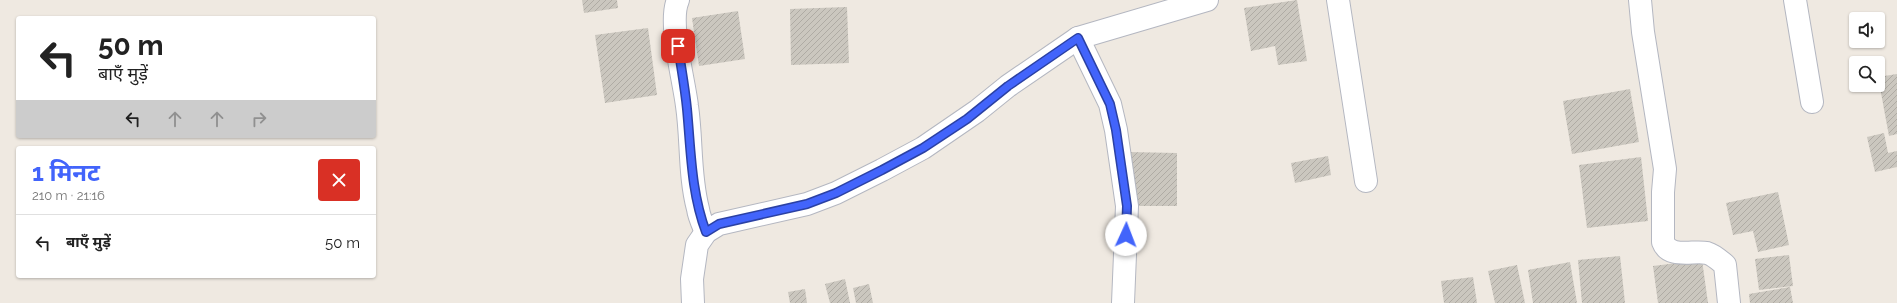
<!DOCTYPE html>
<html lang="hi">
<head>
<meta charset="utf-8">
<style>
  :root { --surface:#fff; --page:#f6f6f6; --text:#222; --muted:#767676; --line:#e0e0e0; --accent:#4264fb }
  body { margin:0; font-family:Raleway,"Noto Sans Devanagari",sans-serif; background:var(--page); color:var(--text); height:100vh; display:flex; flex-direction:column; font-size:15px; white-space:nowrap }
  * { box-sizing:border-box; margin:0 }
  p { font-size:13px; color:var(--muted) }
  .icon { flex:none; width:22px; height:22px; fill:none; stroke:currentColor; stroke-width:2; stroke-linecap:round; stroke-linejoin:round }
  .map { position:relative; flex:1; overflow:hidden }
  .sheet { position:absolute; left:16px; top:146px; width:360px; height:132px; display:flex; flex-direction:column; background:var(--surface); border-radius:4px; box-shadow:0 1px 3px #0004 }
  .sheet>* { flex:none }
  .hud { position:absolute; left:16px; top:16px; width:360px; height:122px; border-radius:4px; box-shadow:0 1px 3px #0004; background:#fff; color:var(--text); overflow:hidden }
  .controls { position:absolute; left:1849px; top:12px; display:grid; gap:8px }
  .controls a { display:grid; place-items:center; width:36px; height:36px; border-radius:4px; background:var(--surface); box-shadow:0 1px 3px #0004; font-size:20px }
  .pin { position:absolute; display:grid; place-items:center; width:34px; height:34px; color:#fff; margin:-17px; border-radius:8px; box-shadow:0 2px 6px #0006 }
  .me { position:absolute; width:44px; margin:-22px; rotate:2deg; stroke-linejoin:round; filter:drop-shadow(0 0 3px #0008) }
  .turn { display:flex; align-items:center; gap:14px; height:84px; padding:0 16px; font-size:18px }
  .turn .icon { width:52px; height:52px; stroke-width:2.5 }
  .turn b { display:block; font-size:28px; line-height:34px }
  .lanes { display:flex; align-items:center; height:38px; padding:0 16px; background:#0003; justify-content:center; gap:20px; direction:ltr }
  .lanes .off { opacity:.35 }
  .round { display:grid; place-items:center; flex:none; width:42px; height:42px; border-radius:4px; background:var(--page) }
  .summary { display:flex; align-items:center; justify-content:space-between; height:68px; padding:0 16px }
  h1 { font-size:24px; font-weight:700; line-height:30px; color:var(--accent) }
  ul { padding:0; list-style:none }
  li { display:flex; align-items:center; gap:12px; height:56px; padding:0 16px; border-top:1px solid var(--line) }
  li div { flex:1 }
  li b { display:block; font-size:15px }
  li em { font-style:normal }
  .map>svg:first-child { display:block }
  .building { fill:url(#building-hatch) }
  .lines { fill:none; stroke-linecap:round; stroke-linejoin:round }
  .minor-casing { stroke:#b4b7c1; stroke-width:24 }
  .minor { stroke:#fff; stroke-width:22 }
  .route-casing { stroke:#2b41a3; stroke-width:10 }
  .route { stroke:#4264fb; stroke-width:7 }
</style>
</head>
<body>
<div class="map">
<svg width="1897" height="303" viewBox="0 0 1897 303">
  <defs>
    <pattern id="building-hatch" width="6" height="6" patternUnits="userSpaceOnUse"><rect width="6" height="6" fill="#cbc7bf"/><path d="M-1 1l2-2M0 6l6-6M5 7l2-2" fill="none" stroke="#afaba4"/></pattern>
  </defs>
  <rect width="100%" height="100%" fill="#efe9e1"/>
  <g class="building">
    <polygon points="582,0 617,0 618,8 584,13"/>
    <polygon points="1297,0 1307,61 1278,65 1275,46 1251,51 1244,8"/>
    <polygon points="847,7 849,63 791,65 790,9"/>
    <polygon points="738,11 745,59 699,66 692,18"/>
    <polygon points="648,28 657,95 605,103 595,35"/>
    <polygon points="1897,74 1897,134 1889,136 1878,77"/>
    <polygon points="1630,89 1639,142 1572,154 1563,101"/>
    <polygon points="1884,133 1888,153 1897,151 1897,167 1875,172 1867,137"/>
    <polygon points="1128,152 1177,153 1177,206 1127,206"/>
    <polygon points="1328,156 1331,175 1295,183 1291,163"/>
    <polygon points="1641,157 1648,221 1587,228 1579,165"/>
    <polygon points="1778,192 1789,245 1758,252 1753,231 1733,235 1726,203"/>
    <polygon points="1789,255 1793,286 1759,290 1755,259"/>
    <polygon points="1620,256 1625,303 1582,303 1578,260"/>
    <polygon points="1702,260 1708,303 1658,303 1653,266"/>
    <polygon points="1570,262 1577,303 1533,303 1528,270"/>
    <polygon points="1517,265 1525,303 1495,303 1488,271"/>
    <polygon points="1473,277 1477,303 1444,303 1441,281"/>
    <polygon points="845,279 850,303 830,303 825,284"/>
    <polygon points="869,284 873,303 856,303 853,288"/>
    <polygon points="1790,287 1793,303 1750,303 1749,294"/>
    <polygon points="805,289 807,303 790,303 788,292"/>
  </g>
  <g class="lines">
    <defs>
      <g id="minor">
        <path d="M678,0c-10,22 6,80 9,106 5,34 2,69 11,103 1,8 5,16 8,23"/>
        <polyline points="1338,0 1366,181"/>
        <path d="M1640,0l3,32 22,137 -2,23v50c6,17 31,8 44,11 7,2 12,7 18,12l4,38"/>
        <polyline points="1795,0 1812,102"/>
        <polyline points="1078,38 1110,104 1116,130 1127,206 1123,303"/>
        <polyline points="693,303 692,279 697,245 706,232 719,224 807,204 836,193 882,170 923,148 977,111 1008,86 1078,38 1207,0"/>
      </g>
    </defs>
    <use href="#minor" class="minor-casing"/>
    <use href="#minor" class="minor"/>
  </g>
  <g class="lines">
    <defs>
      <path id="route" d="M678,46c3,21 7,42 9,63 4,42 4,83 19,123l13,-8 88,-20 29,-11 46,-23 41,-22 44,-29 41,-33 70,-48 32,66 6,26 11,76 -1,29"/>
    </defs>
    <use href="#route" class="route-casing"/>
    <use href="#route" class="route"/>
  </g>
</svg>
<div class="controls">
<a><svg class="icon" aria-label="sound" viewBox="0 0 24 24"><path d="M4 9h4l5-4v14l-5-4H4zM17 9q2 3 0 6"/></svg></a>
<a><svg class="icon" aria-label="search" viewBox="0 0 24 24"><circle cx="10" cy="10" r="6"/><path d="M15 15l6 6"/></svg></a>
</div>
<div class="pin" style="left:678px;top:46px;background:#d93025"><svg class="icon" aria-label="arrive" viewBox="0 0 24 24"><path d="M6 21V4h12l-3 4 3 4H6"/></svg></div>
<svg class="me" style="left:1126px;top:235px" viewBox="-20 -20 40 40"><circle r="19" fill="#fff"/><path d="M0-13L10 11 0 6-10 11z" fill="#4264fb"/></svg>
<div class="hud">
<div class="turn"><svg class="icon" aria-label="left" viewBox="0 0 24 24"><path d="M17 20v-9H6M10 6l-5 5 5 5"/></svg><div><b>50 m</b>बाएँ मुड़ें</div></div>
<div class="lanes"><svg class="icon" aria-label="left" viewBox="0 0 24 24"><path d="M17 20v-9H6M10 6l-5 5 5 5"/></svg><svg class="icon off" aria-label="ahead" viewBox="0 0 24 24"><path d="M12 20V5M6 11l6-6 6 6"/></svg><svg class="icon off" aria-label="ahead" viewBox="0 0 24 24"><path d="M12 20V5M6 11l6-6 6 6"/></svg><svg class="icon off" aria-label="right" viewBox="0 0 24 24"><path d="M7 20v-9h11M14 6l5 5-5 5"/></svg></div>
</div>
<section class="sheet">
<div class="summary"><div><h1>1 मिनट</h1><p>210 m · 21:16</p></div><a class="round" style="background:#d93025;color:#fff"><svg class="icon" aria-label="close" viewBox="0 0 24 24"><path d="M6 6l12 12M18 6L6 18"/></svg></a></div>
<ul>
<li><svg class="icon" aria-label="left" viewBox="0 0 24 24"><path d="M17 20v-9H6M10 6l-5 5 5 5"/></svg><div><b>बाएँ मुड़ें</b></div><em>50 m</em></li>
</ul>
</section>
</div>
</body>
</html>
